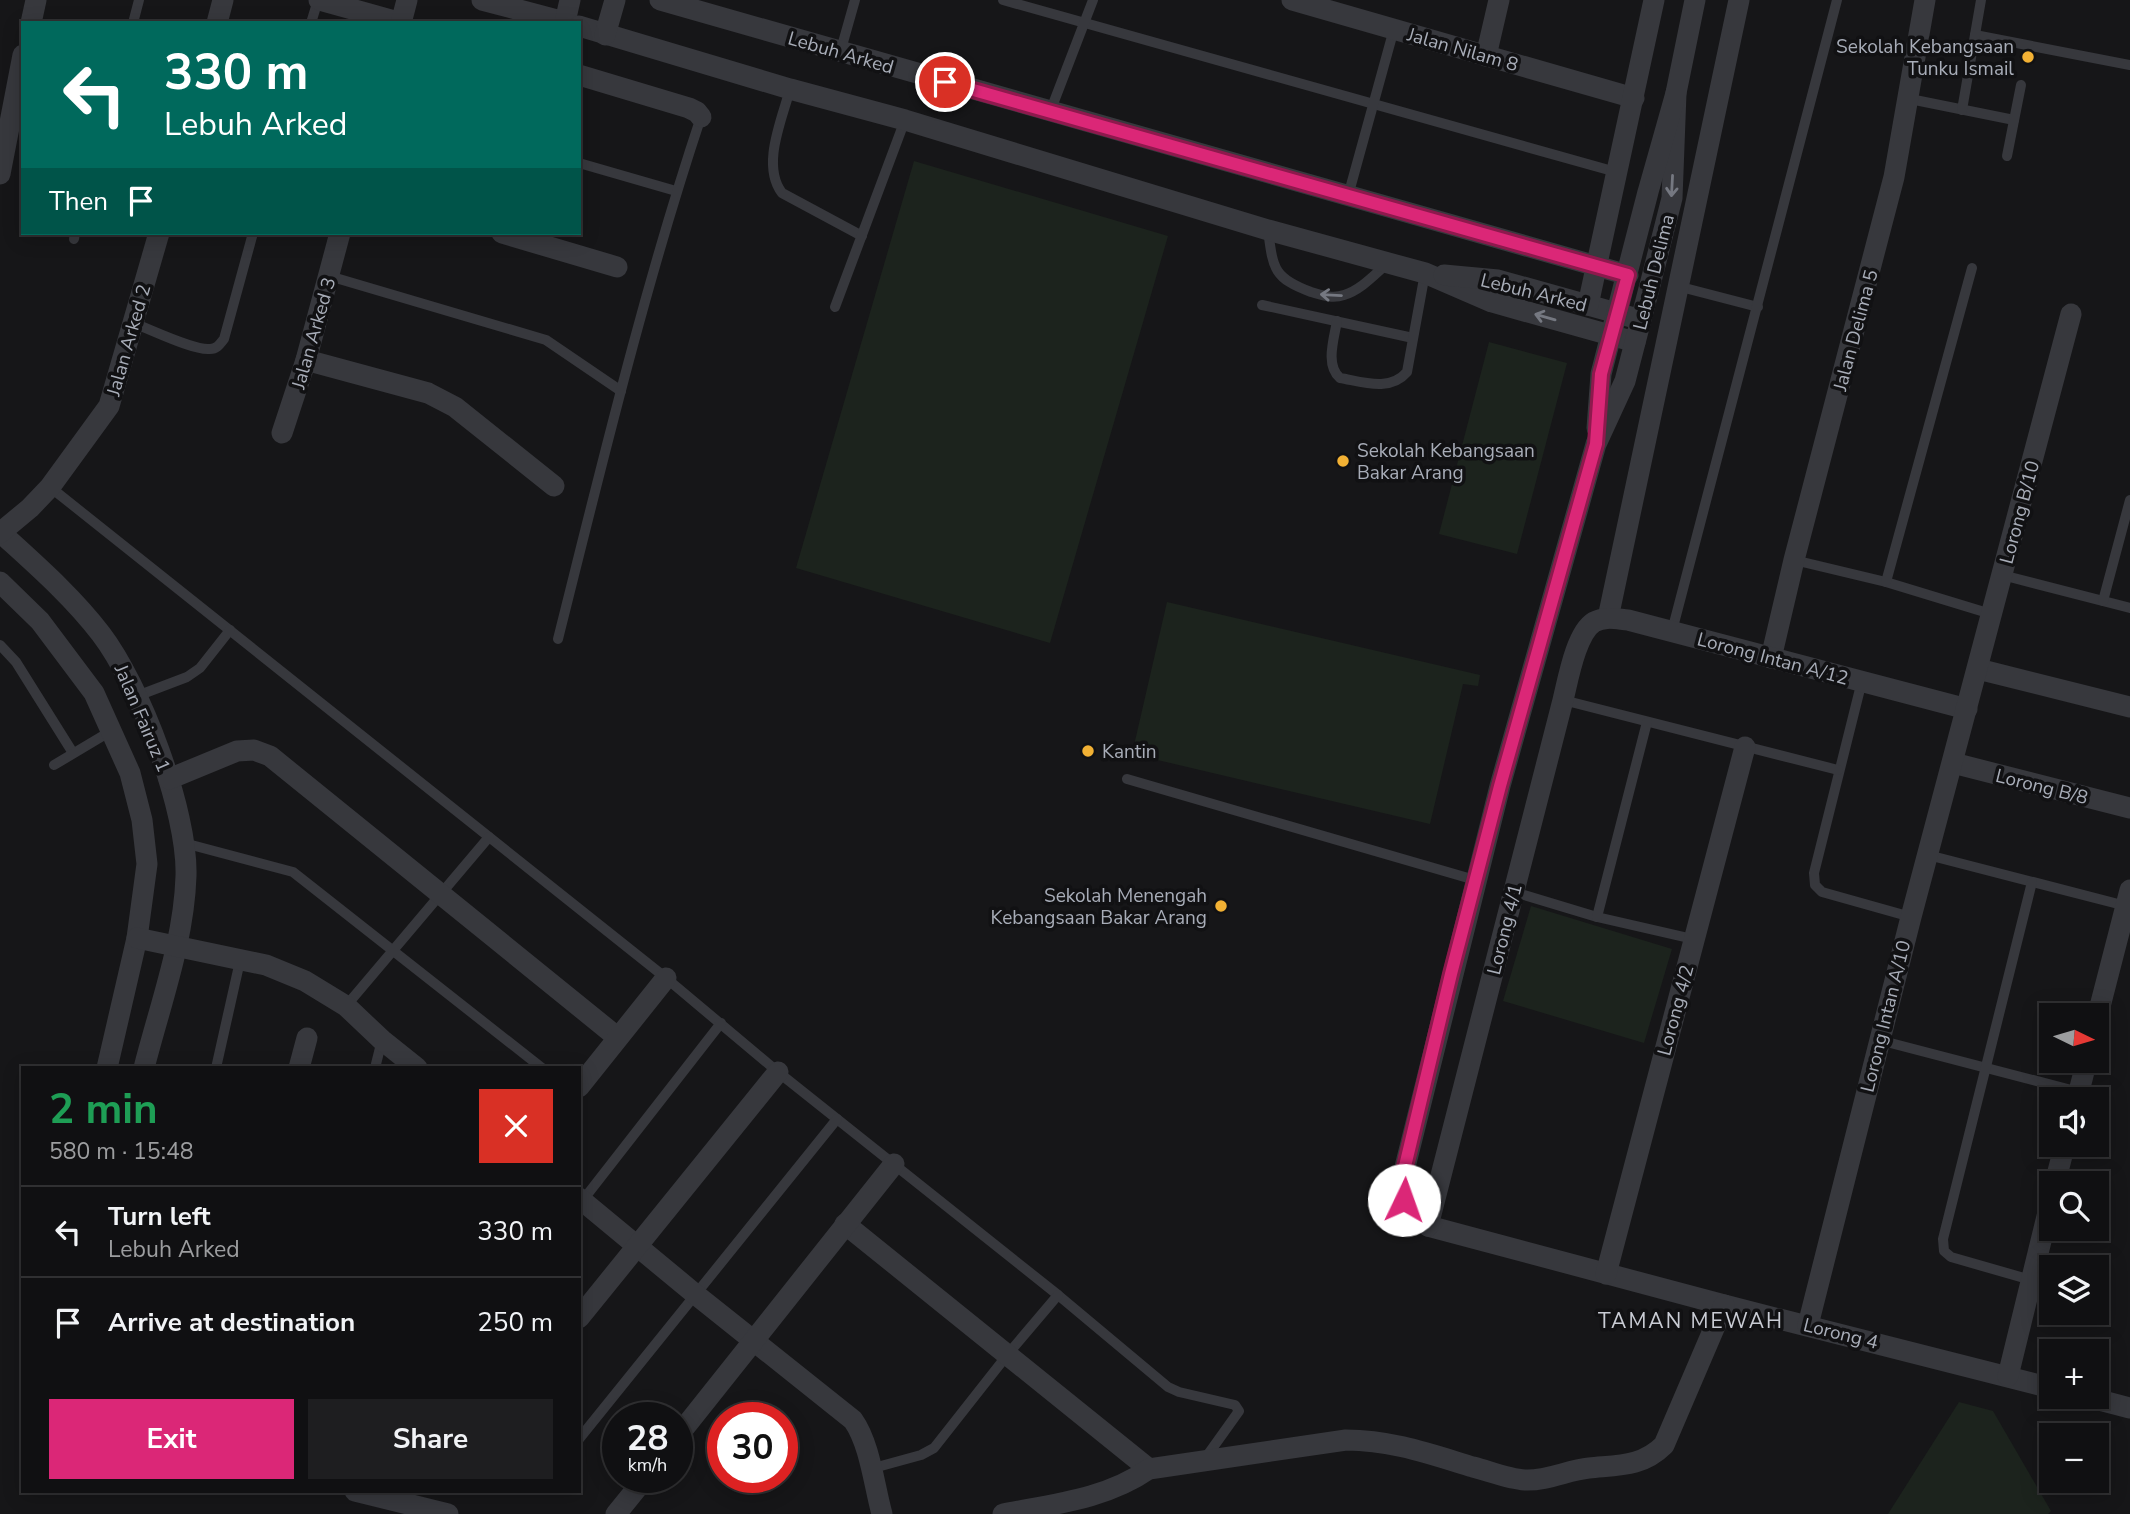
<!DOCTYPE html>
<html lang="en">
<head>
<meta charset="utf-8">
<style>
  :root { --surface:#101012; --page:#1e1e20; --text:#f1f3f6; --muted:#9c9d9f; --line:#303032; --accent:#db2777 }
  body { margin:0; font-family:"Nunito Sans",sans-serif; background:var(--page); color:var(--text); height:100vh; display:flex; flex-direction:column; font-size:26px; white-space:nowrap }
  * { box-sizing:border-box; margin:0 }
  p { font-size:23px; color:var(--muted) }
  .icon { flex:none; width:38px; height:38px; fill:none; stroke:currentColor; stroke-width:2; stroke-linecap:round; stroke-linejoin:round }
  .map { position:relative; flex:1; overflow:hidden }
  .side { position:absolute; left:21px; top:1066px; width:560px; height:427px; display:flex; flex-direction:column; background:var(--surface); border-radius:0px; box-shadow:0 4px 18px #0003,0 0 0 2px var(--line) }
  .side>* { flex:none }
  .guide { position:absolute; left:21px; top:21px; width:560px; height:214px; border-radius:0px; box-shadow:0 4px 18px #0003,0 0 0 2px var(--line); background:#00695c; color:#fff; overflow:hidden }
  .needle { width:46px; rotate:95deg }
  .tools { position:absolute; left:2039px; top:1003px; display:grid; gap:14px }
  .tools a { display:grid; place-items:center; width:70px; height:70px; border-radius:0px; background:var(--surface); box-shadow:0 4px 18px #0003,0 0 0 2px var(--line); font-size:35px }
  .speed { position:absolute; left:602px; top:1402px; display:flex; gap:14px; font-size:35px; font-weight:700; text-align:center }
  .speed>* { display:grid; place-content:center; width:91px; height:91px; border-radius:50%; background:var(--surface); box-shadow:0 4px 18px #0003,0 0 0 2px var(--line); line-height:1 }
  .speed small { font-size:18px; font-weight:400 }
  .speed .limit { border:10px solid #d22; background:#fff; color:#111 }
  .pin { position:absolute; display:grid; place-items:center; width:60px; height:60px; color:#fff; margin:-30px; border:4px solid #fff; border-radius:50%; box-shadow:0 2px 7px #0007 }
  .me { position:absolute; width:77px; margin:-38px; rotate:3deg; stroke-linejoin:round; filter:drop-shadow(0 0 5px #0008) }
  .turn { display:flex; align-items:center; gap:24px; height:147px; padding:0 28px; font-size:32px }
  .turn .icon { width:91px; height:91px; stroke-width:2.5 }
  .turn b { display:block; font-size:49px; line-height:60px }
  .then { display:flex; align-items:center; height:66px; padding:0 28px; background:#0003; gap:14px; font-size:26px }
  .round { display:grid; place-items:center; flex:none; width:74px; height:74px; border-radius:0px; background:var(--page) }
  .summary { display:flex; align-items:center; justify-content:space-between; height:119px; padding:0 28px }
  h1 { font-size:42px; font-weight:700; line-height:52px; color:#1e9e55 }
  .action { display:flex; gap:14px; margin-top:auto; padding:14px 28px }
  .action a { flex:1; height:80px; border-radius:0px; background:var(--accent); color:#fff; font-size:28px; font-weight:700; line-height:80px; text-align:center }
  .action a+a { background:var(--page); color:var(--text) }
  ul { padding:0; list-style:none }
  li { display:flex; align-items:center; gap:21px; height:91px; padding:0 28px; border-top:2px solid var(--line) }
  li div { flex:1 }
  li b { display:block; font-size:26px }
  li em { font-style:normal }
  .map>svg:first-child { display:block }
  .green { fill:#1c231d }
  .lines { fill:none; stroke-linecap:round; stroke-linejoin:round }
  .service { stroke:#37383d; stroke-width:10 }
  .minor { stroke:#37383d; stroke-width:21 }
  .oneway { stroke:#757881 }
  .route-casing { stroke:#8e194d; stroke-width:18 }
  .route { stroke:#db2777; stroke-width:12 }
  .poi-dot { fill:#f2b134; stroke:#111113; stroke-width:2.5 }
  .labels { text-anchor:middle; stroke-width:7; stroke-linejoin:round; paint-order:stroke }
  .poi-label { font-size:19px; fill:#a8adb8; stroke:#111113; text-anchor:end }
  .street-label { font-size:19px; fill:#a8adb8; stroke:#111113 }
  .neighbourhood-label { font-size:21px; letter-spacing:2px; fill:#c9ccd4; stroke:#111113 }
</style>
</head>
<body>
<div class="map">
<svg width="2130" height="1514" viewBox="0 0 2130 1514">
  <rect width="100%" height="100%" fill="#161618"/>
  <g class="green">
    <polygon points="914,161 1168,236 1050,643 796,568"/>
    <polygon points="1489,342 1567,363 1517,554 1439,534"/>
    <polygon points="1167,602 1480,675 1478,686 1463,684 1430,824 1132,754"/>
    <polygon points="1531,906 1672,949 1644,1043 1503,1001"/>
    <polygon points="1959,1402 1993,1411 2051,1511 2048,1514 1888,1514"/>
  </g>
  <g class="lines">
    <g class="service">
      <polyline points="1003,0 1616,172"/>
      <polyline points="133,23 139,0"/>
      <polyline points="311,23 318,0"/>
      <polyline points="1975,35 2130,65"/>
      <polyline points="840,53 855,0"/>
      <path d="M790,89c-8,31 -29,76 -8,104l80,43"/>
      <polyline points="1910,99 2014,120"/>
      <polyline points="1962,110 1981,0"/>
      <polyline points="1050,112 1093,0"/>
      <polyline points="2007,156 2021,85"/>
      <polyline points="579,163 676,191"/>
      <polyline points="1348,196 1394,29"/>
      <path d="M1268,230c5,38 5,48 43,62 11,3 21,7 33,3 17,-5 31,-21 44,-32"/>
      <polyline points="74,239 75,233"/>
      <polyline points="329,276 546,340 621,391"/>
      <polyline points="1677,286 1758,307"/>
      <polyline points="1262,305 1413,338"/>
      <polyline points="835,307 905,120"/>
      <path d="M1337,321c-3,18 -12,44 3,57 23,4 50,14 67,-6l18,-99"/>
      <path d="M133,323c17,6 61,28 77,26 7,0 10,-5 14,-10l29,-106"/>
      <polyline points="50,487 666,978 778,1072 1058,1295 1168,1387 1179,1392 1235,1405 1239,1411 1204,1460"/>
      <polyline points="1794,560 1886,582 1991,614"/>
      <polyline points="2002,575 2130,608"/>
      <polyline points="1886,582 1972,268"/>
      <polyline points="2103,601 2130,500"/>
      <polyline points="1672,631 1837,0"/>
      <path d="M558,639c44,-175 86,-351 143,-522"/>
      <polyline points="0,645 16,662 73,753"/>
      <polyline points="1862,681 1814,873 1815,885 1822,892 1911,917"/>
      <polyline points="137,696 187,677 200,668 230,630"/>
      <polyline points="1563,700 1838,770"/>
      <polyline points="54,765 111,731"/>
      <polyline points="1127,779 1475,880"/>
      <polyline points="184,843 293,872 542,1068"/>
      <polyline points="1928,855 2126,906"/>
      <polyline points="1514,892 1597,917 1693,939"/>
      <polyline points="1597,917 1647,722"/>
      <polyline points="346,1006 489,837"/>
      <polyline points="1879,1040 2079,1092"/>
      <polyline points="216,1068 240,961"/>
      <polyline points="375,1068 382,1040"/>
      <polyline points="583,1200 721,1023"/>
      <polyline points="2031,1280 1951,1257 1944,1251 1943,1239 2032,882"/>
      <polyline points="579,1439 837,1119"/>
      <polyline points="870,1469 921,1455 934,1448 1008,1354 1058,1295"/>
    </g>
    <g class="minor">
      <polyline points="319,0 402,23"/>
      <polyline points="482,0 568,23"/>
      <polyline points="660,0 1628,275"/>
      <polyline points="1292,0 1634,98"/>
      <polyline points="565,22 570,0"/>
      <polyline points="31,23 36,0"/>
      <polyline points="217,23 223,0"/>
      <polyline points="401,23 407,0"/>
      <polyline points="579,26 790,89 905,120 1268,230 1425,273 1492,302 1635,342"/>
      <polyline points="605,35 615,0"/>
      <polyline points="1486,56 1499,0"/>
      <polyline points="579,75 689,108 697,112 701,117"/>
      <path d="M1676,93l-4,105 -21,83 -26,100 -29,63 -96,342 -99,397c3,23 10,28 27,43l296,79 327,83"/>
      <polyline points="0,174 23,55"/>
      <polyline points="502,233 617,267"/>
      <polyline points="1444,275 1498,280 1631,317"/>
      <polyline points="1588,305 1654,0"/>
      <polyline points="306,360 428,393 455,407 554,486"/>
      <polyline points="1597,428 1601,374 1648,192 1676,93 1695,0"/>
      <polyline points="282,433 306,360 340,233"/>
      <path d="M0,532c35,32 72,64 101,102 39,51 87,177 85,242 -2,65 -26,129 -42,192"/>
      <polyline points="0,533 30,508 50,487 109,406 159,233"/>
      <polyline points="0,582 40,621 94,693 130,773 142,820 147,864 137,938 107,1068"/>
      <polyline points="1608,618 1739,0"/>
      <polyline points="1771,658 1794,560 1894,177 1925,0"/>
      <polyline points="1978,669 2130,707"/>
      <polyline points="1953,763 2130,808"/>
      <polyline points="169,779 237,751 254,750 270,756 617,1037"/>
      <polyline points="137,938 266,965 305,981 346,1006 382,1040 417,1068"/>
      <polyline points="2096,1022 2130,890"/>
      <polyline points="299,1068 307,1038"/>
      <polyline points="579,1087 666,978"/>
      <polyline points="2077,1099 2087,1060"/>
      <polyline points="2055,1183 2065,1144"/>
      <path d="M579,1198l116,96 158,126c17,24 21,65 29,94"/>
      <polyline points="845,1224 1149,1469"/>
      <path d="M1428,1226l135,-526c5,-20 13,-67 31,-78 11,-6 22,-3 34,-2l339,89"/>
      <polyline points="1606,1274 1745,747"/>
      <polyline points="579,1318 778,1072"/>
      <polyline points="1808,1325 1911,917 2071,314"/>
      <polyline points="2008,1376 2051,1200"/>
      <polyline points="2084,1396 2130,1408"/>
      <polyline points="677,1437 894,1164"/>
      <polyline points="355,1491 448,1514"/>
      <polyline points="616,1514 646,1477"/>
      <path d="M1003,1514c51,-10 103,-15 146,-45l197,-29c45,0 84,14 127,27 16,4 35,12 52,13 22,1 43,-10 64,-12 29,-3 53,-1 75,-23l60,-140"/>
    </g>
  </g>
  <defs><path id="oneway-shaft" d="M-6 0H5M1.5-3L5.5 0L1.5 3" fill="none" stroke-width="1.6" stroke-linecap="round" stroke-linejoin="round" transform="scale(1.75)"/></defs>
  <g class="oneway">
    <use href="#oneway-shaft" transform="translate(1672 186) rotate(93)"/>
    <use href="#oneway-shaft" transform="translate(1331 295) rotate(-177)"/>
    <use href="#oneway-shaft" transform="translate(1545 317) rotate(-164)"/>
  </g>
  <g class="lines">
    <defs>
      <polyline id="route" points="945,82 1628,275 1601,374 1596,444 1500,786 1451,974 1401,1183 1404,1200"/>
    </defs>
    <use href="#route" class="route-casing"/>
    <use href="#route" class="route"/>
  </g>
  <g class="poi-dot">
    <circle cx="2028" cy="57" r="7"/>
    <circle cx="1343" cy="461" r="7"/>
    <circle cx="1088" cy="751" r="7"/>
    <circle cx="1221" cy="906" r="7"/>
  </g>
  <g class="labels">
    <g class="poi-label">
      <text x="2014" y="53">Sekolah Kebangsaan<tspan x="2014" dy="22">Tunku Ismail</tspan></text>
      <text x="1357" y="457" text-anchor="start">Sekolah Kebangsaan<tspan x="1357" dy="22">Bakar Arang</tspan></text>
      <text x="1102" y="758" text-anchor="start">Kantin</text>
      <text x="1207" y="902">Sekolah Menengah<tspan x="1207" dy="22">Kebangsaan Bakar Arang</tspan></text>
    </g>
    <g class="street-label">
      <text transform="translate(1463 49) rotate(16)" y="7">Jalan Nilam 8</text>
      <text transform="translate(841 52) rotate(16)" y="7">Lebuh Arked</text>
      <text transform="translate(1653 272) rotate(-76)" y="7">Lebuh Delima</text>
      <text transform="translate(1534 292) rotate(14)" y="7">Lebuh Arked</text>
      <text transform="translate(1855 330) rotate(-75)" y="7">Jalan Delima 5</text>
      <text transform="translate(313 333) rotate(-74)" y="7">Jalan Arked 3</text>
      <text transform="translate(128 340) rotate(-74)" y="7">Jalan Arked 2</text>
      <text transform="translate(2019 512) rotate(-75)" y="7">Lorong B/10</text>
      <text transform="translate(1773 658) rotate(15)" y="7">Lorong Intan A/12</text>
      <text transform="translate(143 718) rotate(67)" y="7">Jalan Fairuz 1</text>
      <text transform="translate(2042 786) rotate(14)" y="7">Lorong B/8</text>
      <text transform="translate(1504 929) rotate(-76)" y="7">Lorong 4/1</text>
      <text transform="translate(1675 1010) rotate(-75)" y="7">Lorong 4/2</text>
      <text transform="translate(1885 1016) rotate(-76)" y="7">Lorong Intan A/10</text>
      <text transform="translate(1841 1333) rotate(14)" y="7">Lorong 4</text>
    </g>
    <g class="neighbourhood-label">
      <text x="1691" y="1328">TAMAN MEWAH</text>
    </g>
  </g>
</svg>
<div class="tools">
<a><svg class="needle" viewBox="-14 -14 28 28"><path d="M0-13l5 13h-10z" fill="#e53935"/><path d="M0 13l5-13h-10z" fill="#9c9d9f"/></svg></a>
<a><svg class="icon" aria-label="sound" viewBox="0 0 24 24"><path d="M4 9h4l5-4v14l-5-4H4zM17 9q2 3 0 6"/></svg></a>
<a><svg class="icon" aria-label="search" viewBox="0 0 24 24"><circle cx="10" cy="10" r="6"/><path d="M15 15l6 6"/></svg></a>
<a><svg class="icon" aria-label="layers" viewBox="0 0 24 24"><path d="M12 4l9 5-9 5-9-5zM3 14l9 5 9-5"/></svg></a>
<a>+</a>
<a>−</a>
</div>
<div class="speed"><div>28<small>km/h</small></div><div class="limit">30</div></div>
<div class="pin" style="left:945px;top:82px;background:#d93025"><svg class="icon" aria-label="arrive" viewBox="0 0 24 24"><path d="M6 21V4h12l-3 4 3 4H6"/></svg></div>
<svg class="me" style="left:1404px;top:1200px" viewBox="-20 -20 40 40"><circle r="19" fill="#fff"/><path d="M0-13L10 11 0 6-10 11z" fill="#db2777"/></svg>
<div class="guide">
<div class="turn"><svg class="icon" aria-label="left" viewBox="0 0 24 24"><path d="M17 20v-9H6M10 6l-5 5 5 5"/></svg><div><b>330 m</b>Lebuh Arked</div></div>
<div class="then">Then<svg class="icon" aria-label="arrive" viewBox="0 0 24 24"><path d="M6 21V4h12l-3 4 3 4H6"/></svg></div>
</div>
<section class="side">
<div class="summary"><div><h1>2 min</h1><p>580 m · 15:48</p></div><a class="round" style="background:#d93025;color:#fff"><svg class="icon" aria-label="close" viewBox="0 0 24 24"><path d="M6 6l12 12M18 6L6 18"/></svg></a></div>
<ul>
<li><svg class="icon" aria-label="left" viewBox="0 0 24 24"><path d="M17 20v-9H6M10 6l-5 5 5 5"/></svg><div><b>Turn left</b><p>Lebuh Arked</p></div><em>330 m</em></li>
<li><svg class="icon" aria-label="arrive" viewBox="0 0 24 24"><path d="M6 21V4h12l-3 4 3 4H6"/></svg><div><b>Arrive at destination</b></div><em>250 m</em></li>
</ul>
<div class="action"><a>Exit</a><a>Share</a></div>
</section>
</div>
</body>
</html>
